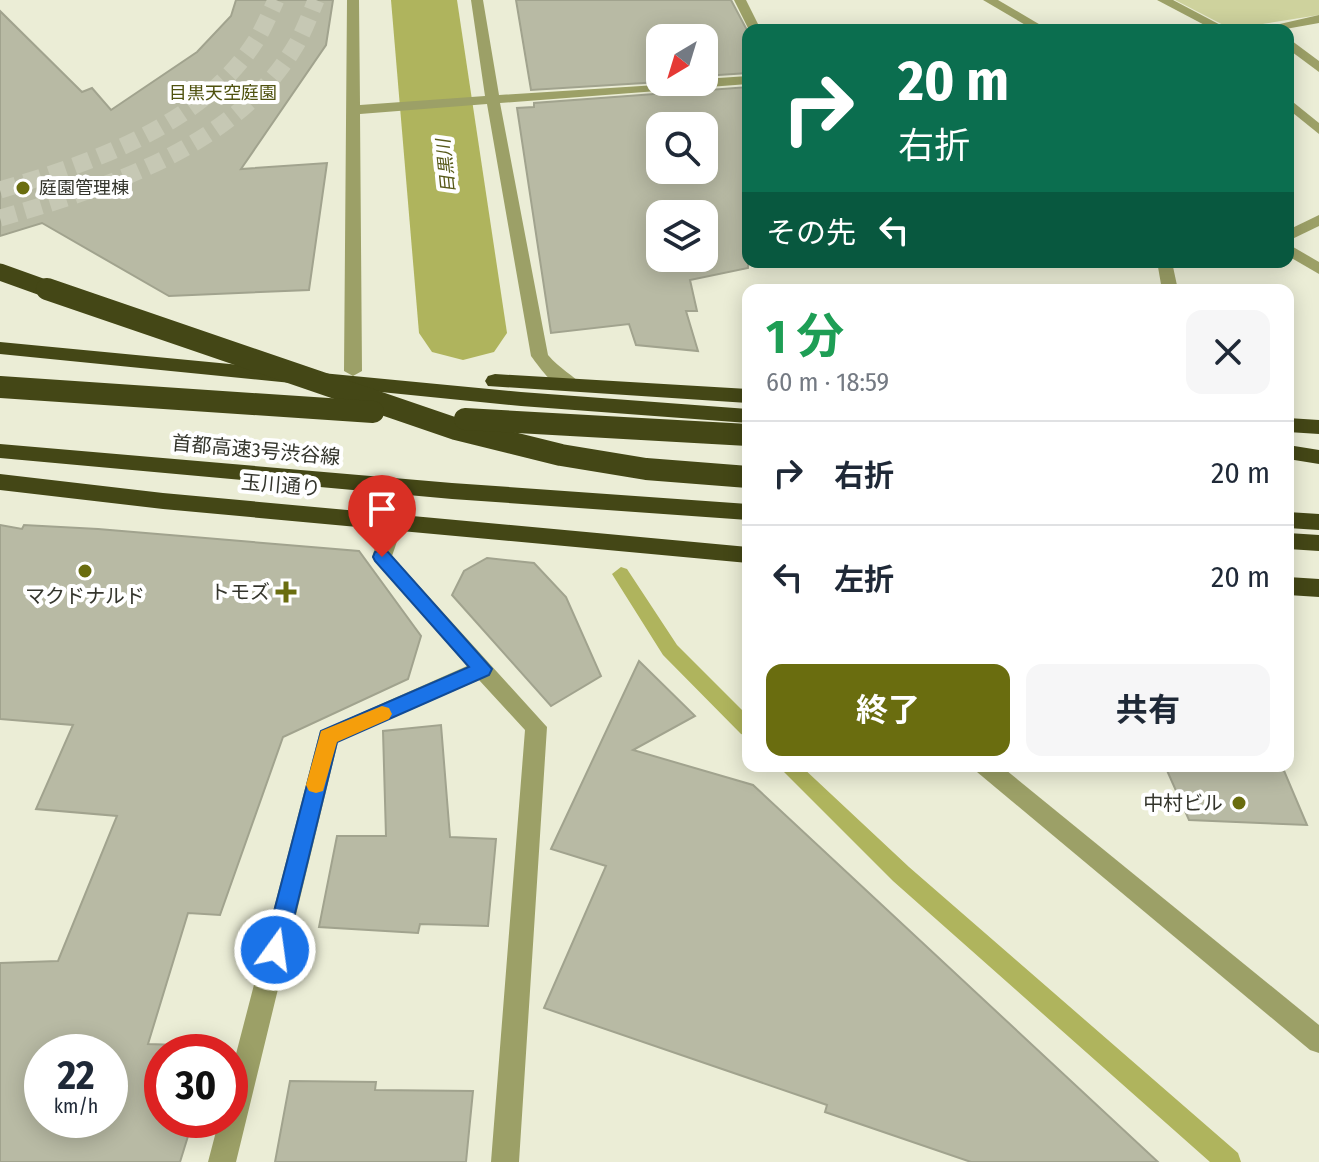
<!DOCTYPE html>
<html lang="ja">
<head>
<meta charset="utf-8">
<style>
  :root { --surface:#fff; --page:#f6f6f7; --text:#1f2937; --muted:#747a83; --line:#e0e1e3; --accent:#6a6d0f }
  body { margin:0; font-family:"Fira Sans Condensed","Noto Sans JP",sans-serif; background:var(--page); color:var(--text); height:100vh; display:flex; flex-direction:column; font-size:30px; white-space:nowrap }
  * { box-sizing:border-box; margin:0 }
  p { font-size:26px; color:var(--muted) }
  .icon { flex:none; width:44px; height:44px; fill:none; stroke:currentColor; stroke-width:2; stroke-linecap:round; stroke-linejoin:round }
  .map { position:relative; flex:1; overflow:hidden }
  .side { position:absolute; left:742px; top:284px; width:552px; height:488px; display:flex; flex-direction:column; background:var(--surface); border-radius:16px; box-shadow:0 4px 20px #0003 }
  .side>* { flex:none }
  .guide { position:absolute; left:742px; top:24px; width:552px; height:244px; border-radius:16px; box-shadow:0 4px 20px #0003; background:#0b6e4f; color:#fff; overflow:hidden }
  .needle { width:52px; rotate:218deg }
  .buttons { position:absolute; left:646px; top:24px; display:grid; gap:16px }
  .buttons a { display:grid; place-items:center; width:72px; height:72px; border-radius:16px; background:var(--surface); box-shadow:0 4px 20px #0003; font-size:40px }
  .speed { position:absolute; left:24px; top:1034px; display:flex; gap:16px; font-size:40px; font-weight:700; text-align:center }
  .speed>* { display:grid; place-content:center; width:104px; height:104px; border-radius:50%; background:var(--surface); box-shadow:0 4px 20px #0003; line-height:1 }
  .speed small { font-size:20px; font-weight:400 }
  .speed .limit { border:12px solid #d22; background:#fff; color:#111 }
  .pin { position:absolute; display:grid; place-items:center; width:68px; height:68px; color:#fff; margin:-82px -34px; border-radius:50% 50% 50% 0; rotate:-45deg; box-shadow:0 0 8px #0007 }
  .pin .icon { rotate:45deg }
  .me { position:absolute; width:88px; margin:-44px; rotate:14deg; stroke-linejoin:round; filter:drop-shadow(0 0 6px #0008) }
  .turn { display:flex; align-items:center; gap:28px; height:168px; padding:0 24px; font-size:36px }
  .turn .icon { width:104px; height:104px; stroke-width:2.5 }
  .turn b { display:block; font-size:56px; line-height:68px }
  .then { display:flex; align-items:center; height:76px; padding:0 24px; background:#0003; gap:16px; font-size:30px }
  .round { display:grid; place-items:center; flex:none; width:84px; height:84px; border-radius:16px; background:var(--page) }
  .headline { display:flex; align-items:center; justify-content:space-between; height:136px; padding:0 24px }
  h1 { font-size:48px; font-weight:700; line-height:60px; color:#1e9e55 }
  .primary-button { display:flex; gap:16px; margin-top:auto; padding:16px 24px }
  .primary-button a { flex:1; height:92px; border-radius:16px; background:var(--accent); color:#fff; font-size:32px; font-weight:700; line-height:92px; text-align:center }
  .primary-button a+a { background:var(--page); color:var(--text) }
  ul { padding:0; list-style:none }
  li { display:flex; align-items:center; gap:24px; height:104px; padding:0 24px; border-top:2px solid var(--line) }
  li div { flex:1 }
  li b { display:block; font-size:30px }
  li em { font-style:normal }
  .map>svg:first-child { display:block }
  .green { fill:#ced29d }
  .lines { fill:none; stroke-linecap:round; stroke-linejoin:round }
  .stream { fill:#afb45d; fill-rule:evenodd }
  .river { fill:#afb45d; fill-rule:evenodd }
  .building { fill:#b8baa4; stroke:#a1a38e; stroke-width:2; fill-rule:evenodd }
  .highway-tunnel { stroke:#c6c8b4; stroke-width:17; stroke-dasharray:17 9; stroke-linecap:butt }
  .minor { fill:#9ca067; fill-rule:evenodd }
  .highway { fill:#444716; fill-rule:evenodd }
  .highway-bridge-far1 { stroke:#444716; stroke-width:17 }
  .highway-bridge { stroke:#444716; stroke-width:22 }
  .route { fill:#1a73e8; stroke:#114b97; stroke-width:2 }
  .slow { fill:#f59e0b }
  .poi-dot { fill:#6a6d0f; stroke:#fff; stroke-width:3 }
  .labels { text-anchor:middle; stroke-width:8; stroke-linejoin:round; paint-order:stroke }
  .far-park-label { font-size:18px; fill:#4f520f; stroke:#fff }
  .far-water-label { font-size:18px; font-style:italic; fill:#575919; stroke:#fff }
  .far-poi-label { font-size:18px; fill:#34352c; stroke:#fff; text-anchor:start }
  .street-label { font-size:20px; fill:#34352c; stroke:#fff }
  .poi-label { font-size:20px; fill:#34352c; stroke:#fff; text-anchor:end }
</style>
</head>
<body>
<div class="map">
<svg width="1319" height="1162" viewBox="0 0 1319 1162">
  <rect width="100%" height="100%" fill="#ebedd6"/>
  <polygon class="green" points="1175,0 1319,0 1319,15 1231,29"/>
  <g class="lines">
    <g class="stream">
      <polygon points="621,567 627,569 677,645 748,716 748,736 741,734 663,655 612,574"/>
      <polygon points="778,766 801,766 909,867 1238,1153 1241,1162 1210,1162 893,881"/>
    </g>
    <polygon class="river" points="391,0 457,0 507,333 494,352 463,360 432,352 419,333"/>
  </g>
  <g class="building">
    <polygon points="236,0 333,0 326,45 241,169 327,163 309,290 169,296 42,223 0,236 0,11 82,92 92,88 111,110 197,52 231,16"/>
    <polygon points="516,0 731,0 748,32 748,73 704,76 704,38 660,38 660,82 531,90"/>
    <path d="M748,87v181l-58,12 7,31h-11l12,40 -62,-6 -7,-21 -78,9 -34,-225 17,-1v-4zM660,126h44v44h-44zM660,214h44v44h-44z"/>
    <path d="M0,525l22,4 2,-4 74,4 261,22 62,85 -13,43 -125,58 -63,178 -32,-2 -40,131 60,2 -1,6h-45v68h31l-13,42h-180v-199l58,-2 59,-145 -81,-7 37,-84 -73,-6zM42,1052h68v68h-68z"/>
    <polygon points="487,558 534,563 566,597 601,676 551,706 452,595 464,571"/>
    <polygon points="639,661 695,716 633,750 753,785 1158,1162 971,1162 825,1112 827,1105 544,1008 606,866 551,849"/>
    <polygon points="441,725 450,837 496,839 488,926 420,924 418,933 319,927 337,836 386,836 383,731"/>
    <polygon points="1165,766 1282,766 1307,825 1189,820"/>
    <polygon points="290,1081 376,1082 375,1090 473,1091 466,1162 275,1162"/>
  </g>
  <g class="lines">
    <g class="highway-tunnel">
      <path d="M0,190c93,-28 202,-64 257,-151 7,-12 13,-26 19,-39"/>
      <path d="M0,218c106,-30 236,-71 296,-173 8,-14 14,-30 20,-45"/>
    </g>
    <g class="minor">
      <path d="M347,0h12l1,105 125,-9 -14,-96h12l16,95 205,-13v-3l44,-3v8l-248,19 48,252c12,14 25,20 35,31l-3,4c-22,5 -37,-18 -49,-34l-44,-252 -127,10 2,257 -9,5 -9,-5z"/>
      <polygon points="734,0 746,0 761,30 749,30"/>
      <polygon points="983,0 998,0 1049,30 1034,30"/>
      <polygon points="1157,0 1173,0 1230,30 1214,30"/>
      <polygon points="1319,15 1319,23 1280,30 1253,30"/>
      <polygon points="1288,38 1319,61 1319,72 1288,49"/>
      <polygon points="1288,98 1319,123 1319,134 1288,109"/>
      <polygon points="1319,215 1319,226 1288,241 1288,230"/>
      <polygon points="1288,244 1319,262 1319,274 1288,256"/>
      <polygon points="1152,262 1172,262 1178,290 1162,290 1158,267"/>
      <polygon points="394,514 404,521 392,556 547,727 519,1162 491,1162 525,730 479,680 338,742 236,1162 208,1162 219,1120 230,1120 230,1077 320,731 467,666 372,557 384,521"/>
      <polygon points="974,766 1001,766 1319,1025 1319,1053 1310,1050 977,772"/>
    </g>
    <g class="highway">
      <polygon points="0,342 521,392 748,409 748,423 521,406 0,354"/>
      <polygon points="495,374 748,389 748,403 488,386 485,381 488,376"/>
      <polygon points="1288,418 1319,420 1319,434 1288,432"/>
      <polygon points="0,444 452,483 748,504 748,520 452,499 0,458"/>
      <polygon points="1288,445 1319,450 1319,464 1288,459"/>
      <polygon points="0,474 163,493 748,547 748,563 163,509 0,490"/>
      <polygon points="1288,512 1319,514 1319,530 1288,528"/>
      <polygon points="1288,533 1319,535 1319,551 1288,549"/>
      <polygon points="1288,577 1319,579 1319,597 1288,595"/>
    </g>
    <polyline class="highway-bridge-far1" points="0,272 53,291"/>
    <g class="highway-bridge">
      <polyline points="47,289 456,429 561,455 646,469 748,477"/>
      <polyline points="0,387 373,412"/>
      <polyline points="465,419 748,435"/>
    </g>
  </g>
  <polygon class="route" points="382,550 388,552 492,669 489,675 337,742 286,950 283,957 275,960 267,957 264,950 321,731 469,667 375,561 373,557 375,552"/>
  <polygon class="slow" points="382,706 389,708 392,714 389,719 337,742 323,791 316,793 309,791 306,785 321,731"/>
  <g class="poi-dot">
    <circle cx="23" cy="188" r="8"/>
    <circle cx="85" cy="571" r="8"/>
    <path d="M282 580h8v8h8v8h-8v8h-8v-8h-8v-8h8z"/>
    <circle cx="1239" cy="803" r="8"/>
  </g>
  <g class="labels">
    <g class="far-park-label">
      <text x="223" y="99">目黒天空庭園</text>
    </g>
    <g class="far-water-label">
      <text transform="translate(446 166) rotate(-96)" y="6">目黒川</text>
    </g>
    <g class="far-poi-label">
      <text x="39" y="194">庭園管理棟</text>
    </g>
    <g class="street-label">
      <text transform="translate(256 450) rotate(5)" y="7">首都高速3号渋谷線</text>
      <text transform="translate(281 485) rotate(5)" y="7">玉川通り</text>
    </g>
    <g class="poi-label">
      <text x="270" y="599">トモズ</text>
      <text x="85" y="603" text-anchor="middle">マクドナルド</text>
      <text x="1223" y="810">中村ビル</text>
    </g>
  </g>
</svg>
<div class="buttons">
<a><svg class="needle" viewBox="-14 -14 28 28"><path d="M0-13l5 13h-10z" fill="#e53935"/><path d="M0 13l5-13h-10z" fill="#747a83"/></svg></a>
<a><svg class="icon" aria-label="search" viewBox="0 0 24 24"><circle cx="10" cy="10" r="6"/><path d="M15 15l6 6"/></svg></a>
<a><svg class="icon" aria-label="layers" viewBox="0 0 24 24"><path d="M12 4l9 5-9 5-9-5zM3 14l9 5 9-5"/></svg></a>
</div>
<div class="speed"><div>22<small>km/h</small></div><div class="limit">30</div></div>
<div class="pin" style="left:382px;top:557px;background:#d93025"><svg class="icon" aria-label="arrive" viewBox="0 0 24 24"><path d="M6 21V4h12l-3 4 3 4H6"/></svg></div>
<svg class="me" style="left:275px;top:950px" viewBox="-20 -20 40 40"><circle r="17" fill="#1a73e8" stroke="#fff" stroke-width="3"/><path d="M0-11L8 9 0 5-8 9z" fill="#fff"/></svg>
<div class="guide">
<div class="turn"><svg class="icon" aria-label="right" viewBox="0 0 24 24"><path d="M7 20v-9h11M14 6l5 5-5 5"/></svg><div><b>20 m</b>右折</div></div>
<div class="then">その先<svg class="icon" aria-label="left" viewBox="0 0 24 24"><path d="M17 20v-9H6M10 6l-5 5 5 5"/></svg></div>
</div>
<section class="side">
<div class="headline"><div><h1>1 分</h1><p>60 m · 18:59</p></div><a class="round"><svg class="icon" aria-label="close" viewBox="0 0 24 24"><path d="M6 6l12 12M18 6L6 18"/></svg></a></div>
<ul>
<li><svg class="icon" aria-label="right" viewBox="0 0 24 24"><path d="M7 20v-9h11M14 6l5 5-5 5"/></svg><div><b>右折</b></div><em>20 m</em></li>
<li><svg class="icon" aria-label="left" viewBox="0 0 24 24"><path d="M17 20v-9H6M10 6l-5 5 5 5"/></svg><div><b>左折</b></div><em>20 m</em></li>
</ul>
<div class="primary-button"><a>終了</a><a>共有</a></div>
</section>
</div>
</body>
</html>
